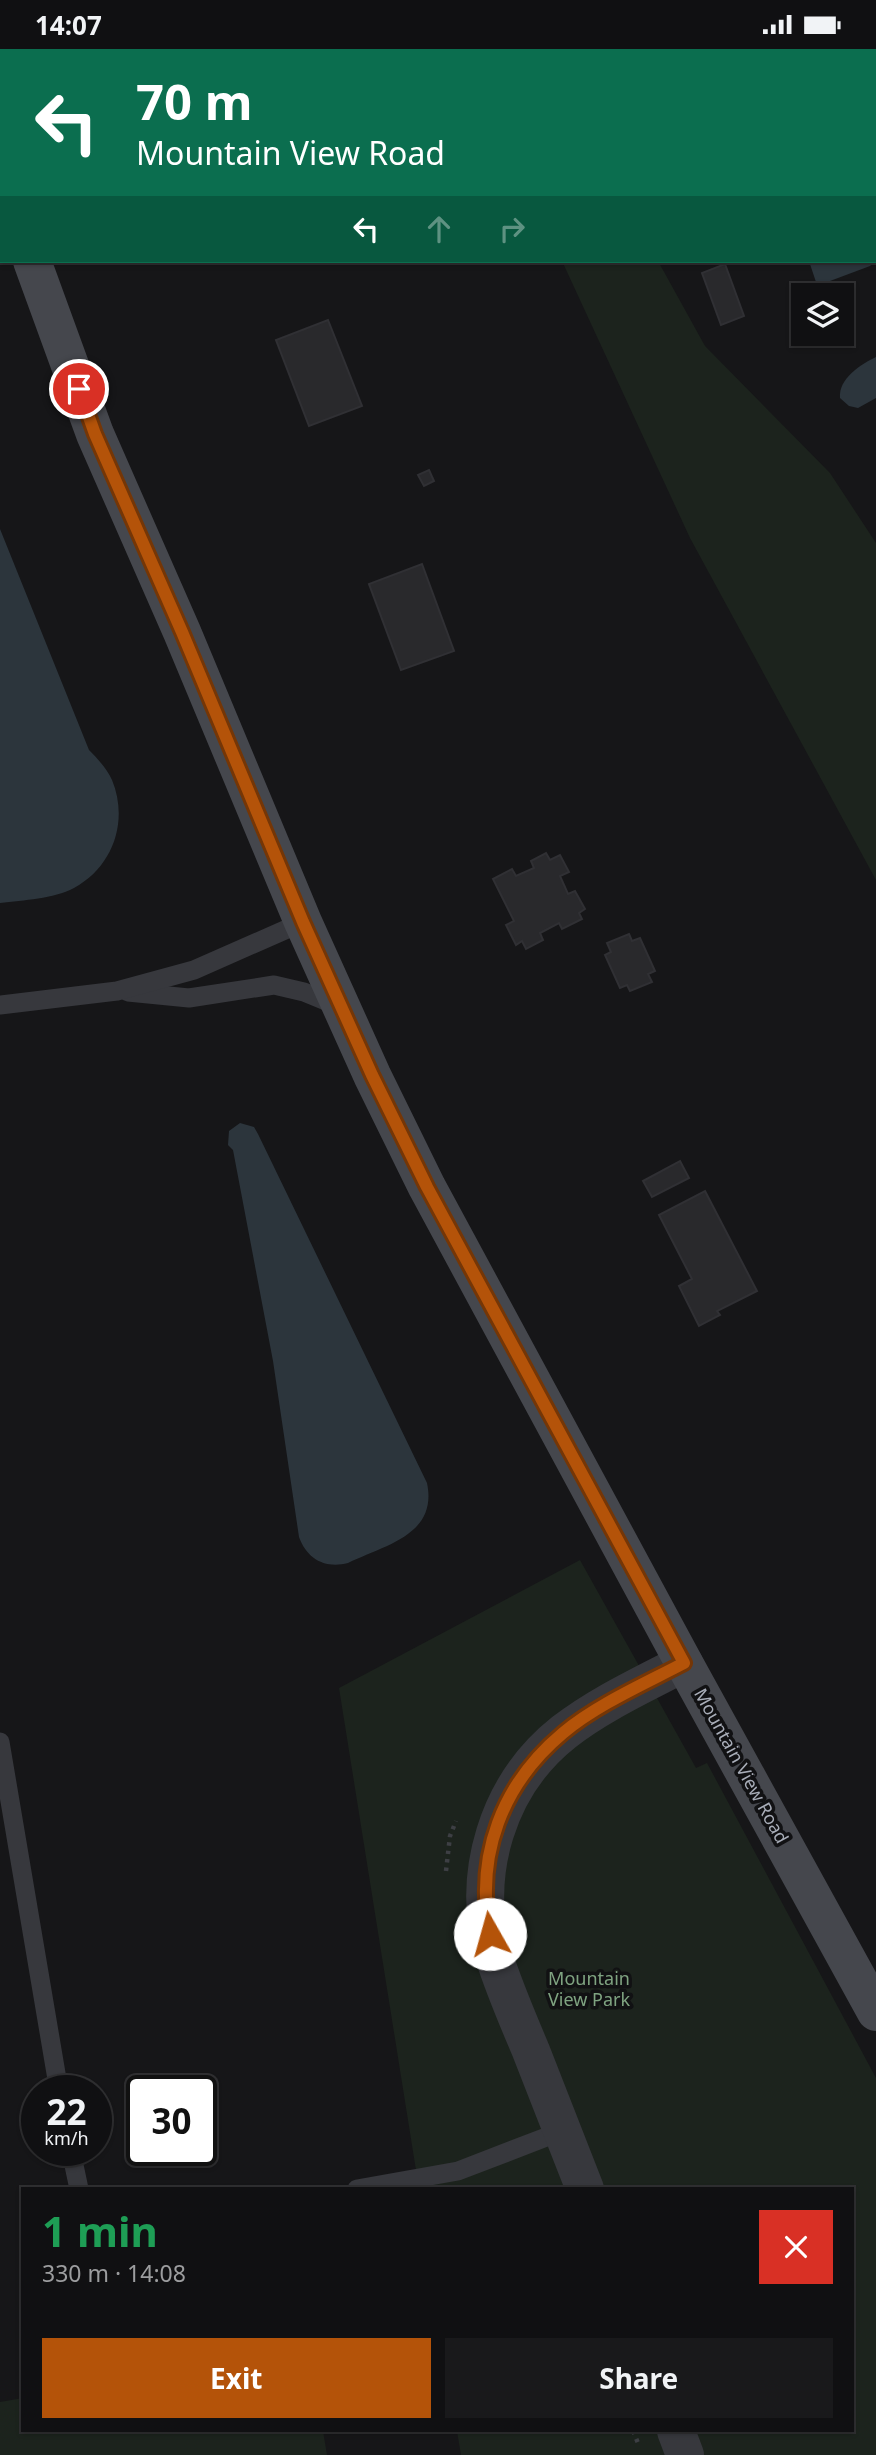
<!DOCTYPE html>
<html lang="en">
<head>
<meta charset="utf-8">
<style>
  :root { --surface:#101012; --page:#19191b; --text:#f1f3f6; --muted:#9c9d9f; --line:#303032; --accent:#b45309 }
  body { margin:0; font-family:"Noto Sans",sans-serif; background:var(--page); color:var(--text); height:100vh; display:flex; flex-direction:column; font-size:26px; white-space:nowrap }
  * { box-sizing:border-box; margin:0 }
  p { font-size:23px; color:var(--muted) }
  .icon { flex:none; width:38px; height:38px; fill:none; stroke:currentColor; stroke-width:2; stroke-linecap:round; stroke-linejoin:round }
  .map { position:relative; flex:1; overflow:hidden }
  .side { position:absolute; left:21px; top:2138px; width:833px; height:245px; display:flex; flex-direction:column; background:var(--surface); border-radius:0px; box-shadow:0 2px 5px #0004,0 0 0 2px var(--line) }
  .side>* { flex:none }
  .hud { position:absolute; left:0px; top:0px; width:877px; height:214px; box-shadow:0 2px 5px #0004,0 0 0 2px var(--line); background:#0b6e4f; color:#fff; overflow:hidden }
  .buttons { position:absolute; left:791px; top:234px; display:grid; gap:14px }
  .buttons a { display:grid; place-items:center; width:63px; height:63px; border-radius:0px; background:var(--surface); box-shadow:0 2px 5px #0004,0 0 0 2px var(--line); font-size:35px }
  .speed { position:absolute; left:21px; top:2026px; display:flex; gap:14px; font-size:35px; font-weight:700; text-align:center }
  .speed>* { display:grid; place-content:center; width:91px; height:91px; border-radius:50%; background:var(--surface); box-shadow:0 2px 5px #0004,0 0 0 2px var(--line); line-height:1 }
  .speed small { font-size:18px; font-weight:400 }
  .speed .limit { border:4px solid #111; border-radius:10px; background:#fff; color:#111 }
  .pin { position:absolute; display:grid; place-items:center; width:60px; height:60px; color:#fff; margin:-30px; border:4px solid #fff; border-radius:50%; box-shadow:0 2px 7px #0007 }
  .me { position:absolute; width:77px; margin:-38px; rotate:353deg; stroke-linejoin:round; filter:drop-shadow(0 0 5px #0008) }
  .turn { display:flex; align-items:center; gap:24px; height:147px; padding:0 21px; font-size:32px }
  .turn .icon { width:91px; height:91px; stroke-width:2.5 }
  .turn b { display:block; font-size:49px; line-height:60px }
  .lanes { display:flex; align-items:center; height:66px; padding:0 21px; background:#0003; justify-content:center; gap:35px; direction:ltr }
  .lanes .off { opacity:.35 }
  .round { display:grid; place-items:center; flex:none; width:74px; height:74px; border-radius:0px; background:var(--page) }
  .summary { display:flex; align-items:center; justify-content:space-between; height:119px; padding:0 21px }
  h1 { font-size:42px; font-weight:700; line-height:52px; color:#1e9e55 }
  .action { display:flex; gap:14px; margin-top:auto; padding:14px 21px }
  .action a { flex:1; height:80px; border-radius:0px; background:var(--accent); color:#fff; font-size:28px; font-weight:700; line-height:80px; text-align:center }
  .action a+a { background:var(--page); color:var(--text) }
  .status { display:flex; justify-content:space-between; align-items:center; height:49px; padding:0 35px; background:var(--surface); direction:ltr }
  .status svg { height:19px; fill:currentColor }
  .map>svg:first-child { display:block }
  .green { fill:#1c231d }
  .water { fill:#2c353c }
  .building { fill:#29292c; stroke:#303034; stroke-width:2 }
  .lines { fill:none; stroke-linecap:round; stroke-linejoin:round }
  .path { stroke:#3d3f44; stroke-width:4.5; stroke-dasharray:3.5 5; stroke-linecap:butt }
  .lane { stroke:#37383d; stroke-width:19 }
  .street { stroke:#37383d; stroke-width:38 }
  .secondary { stroke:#45474d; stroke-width:38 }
  .route-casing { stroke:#753606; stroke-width:18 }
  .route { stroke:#b45309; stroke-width:12 }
  .labels { text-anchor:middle; stroke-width:7; stroke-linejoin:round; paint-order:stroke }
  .street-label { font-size:18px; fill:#a8adb8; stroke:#111113 }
  .park-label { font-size:18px; fill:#7fa381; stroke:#111113 }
</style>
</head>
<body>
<div class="status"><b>14:07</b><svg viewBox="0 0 49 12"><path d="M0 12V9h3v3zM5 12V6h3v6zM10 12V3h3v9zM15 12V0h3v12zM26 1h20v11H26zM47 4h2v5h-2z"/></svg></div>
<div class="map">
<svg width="876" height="2406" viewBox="0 0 876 2406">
  <rect width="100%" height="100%" fill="#161618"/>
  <g class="green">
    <polygon points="562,212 658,212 705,297 830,424 876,494 876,831 690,489"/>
    <polygon points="580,1511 696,1719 707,1714 876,2029 876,2406 461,2406 457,2382 852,2382 852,2140 419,2140 339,1639"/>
    <polygon points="23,2349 23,2382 323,2382 327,2406 0,2406 0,2353"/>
  </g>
  <g class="water">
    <polygon points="875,185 876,211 870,217 822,235 816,233 809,212 875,212"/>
    <path d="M876,308v41l-18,10 -9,-2 -9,-8c-2,-19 21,-34 36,-41z"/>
    <path d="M0,480l89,221c9,9 18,19 23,30 17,41 1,87 -38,108 -21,11 -50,12 -74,15z"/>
    <path d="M240,1074l14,4 4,7 169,349c11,52 -42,62 -79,80 -23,6 -41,-4 -49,-26l-26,-176 -40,-211 -5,-5 1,-14z"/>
  </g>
  <g class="building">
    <polygon points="725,215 744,267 721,276 702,224"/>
    <polygon points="328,271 362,357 309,377 276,291"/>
    <polygon points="429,421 434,432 424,437 418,426"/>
    <polygon points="422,515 454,602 401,621 369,535"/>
    <polygon points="546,804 550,811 560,806 569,823 560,827 568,845 575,842 585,860 579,864 582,870 562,880 559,874 540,884 543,891 526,900 522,892 516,896 506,876 514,872 493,830 512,820 516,827 534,819 531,812"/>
    <polygon points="629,885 632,892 640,889 655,922 648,925 652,933 630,942 627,936 620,939 605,906 611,903 607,894"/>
    <polygon points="680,1112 689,1129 652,1148 643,1132"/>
    <polygon points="705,1142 757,1242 717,1262 720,1266 699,1277 679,1237 692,1230 659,1166"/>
  </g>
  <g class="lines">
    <g class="path">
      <polyline points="446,1822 450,1787 456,1772"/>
      <polyline points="633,2382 638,2394"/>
    </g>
    <g class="lane">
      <polyline points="128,943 189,949 274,936 304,943 338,957"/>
      <polyline points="0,956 117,942 194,921 303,873"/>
      <polyline points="0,1693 59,2042"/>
      <polyline points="71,2102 79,2140"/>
      <polyline points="357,2140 458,2122 562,2082"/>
    </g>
    <g class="street">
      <path d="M585,2140c-18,-46 -36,-92 -54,-138 -13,-31 -27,-63 -37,-95 -24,-81 3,-171 70,-224 36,-28 80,-48 120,-69"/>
      <polyline points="676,2382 685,2406"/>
    </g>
    <g class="secondary">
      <polyline points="0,127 2,132"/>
      <polyline points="32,212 95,385 182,583 303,873 372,1026 427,1138 684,1614 876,1963"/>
    </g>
  </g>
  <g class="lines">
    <defs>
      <path id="route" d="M79,340l16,45 87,198 121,290 69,153 55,112 257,476c-38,20 -88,42 -121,70 -61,51 -88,122 -73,201"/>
    </defs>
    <use href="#route" class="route-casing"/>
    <use href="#route" class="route"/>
  </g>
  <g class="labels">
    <g class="street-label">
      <text transform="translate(741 1717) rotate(61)" y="6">Mountain View Road</text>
    </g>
    <g class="park-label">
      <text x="589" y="1936">Mountain<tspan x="589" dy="21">View Park</tspan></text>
    </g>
  </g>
</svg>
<div class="buttons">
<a><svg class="icon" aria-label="layers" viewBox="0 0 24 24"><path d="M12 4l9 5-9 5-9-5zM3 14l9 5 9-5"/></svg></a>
</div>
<div class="speed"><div>22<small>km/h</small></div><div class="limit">30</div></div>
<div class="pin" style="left:79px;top:340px;background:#d93025"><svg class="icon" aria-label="arrive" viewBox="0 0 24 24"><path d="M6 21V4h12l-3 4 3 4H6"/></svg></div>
<svg class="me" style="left:490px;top:1885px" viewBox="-20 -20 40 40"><circle r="19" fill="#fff"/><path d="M0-13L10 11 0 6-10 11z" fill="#b45309"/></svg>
<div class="hud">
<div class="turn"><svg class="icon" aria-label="left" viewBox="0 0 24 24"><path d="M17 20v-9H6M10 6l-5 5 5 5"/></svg><div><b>70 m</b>Mountain View Road</div></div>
<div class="lanes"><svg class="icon" aria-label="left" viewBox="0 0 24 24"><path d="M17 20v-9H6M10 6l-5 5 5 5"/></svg><svg class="icon off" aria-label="ahead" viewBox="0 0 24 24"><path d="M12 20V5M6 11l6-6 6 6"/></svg><svg class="icon off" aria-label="right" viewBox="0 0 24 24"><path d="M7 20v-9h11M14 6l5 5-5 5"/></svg></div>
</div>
<section class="side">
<div class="summary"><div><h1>1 min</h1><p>330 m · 14:08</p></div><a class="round" style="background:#d93025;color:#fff"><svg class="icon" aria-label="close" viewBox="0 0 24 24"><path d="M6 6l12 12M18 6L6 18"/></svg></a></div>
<div class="action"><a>Exit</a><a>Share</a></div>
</section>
</div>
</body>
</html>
